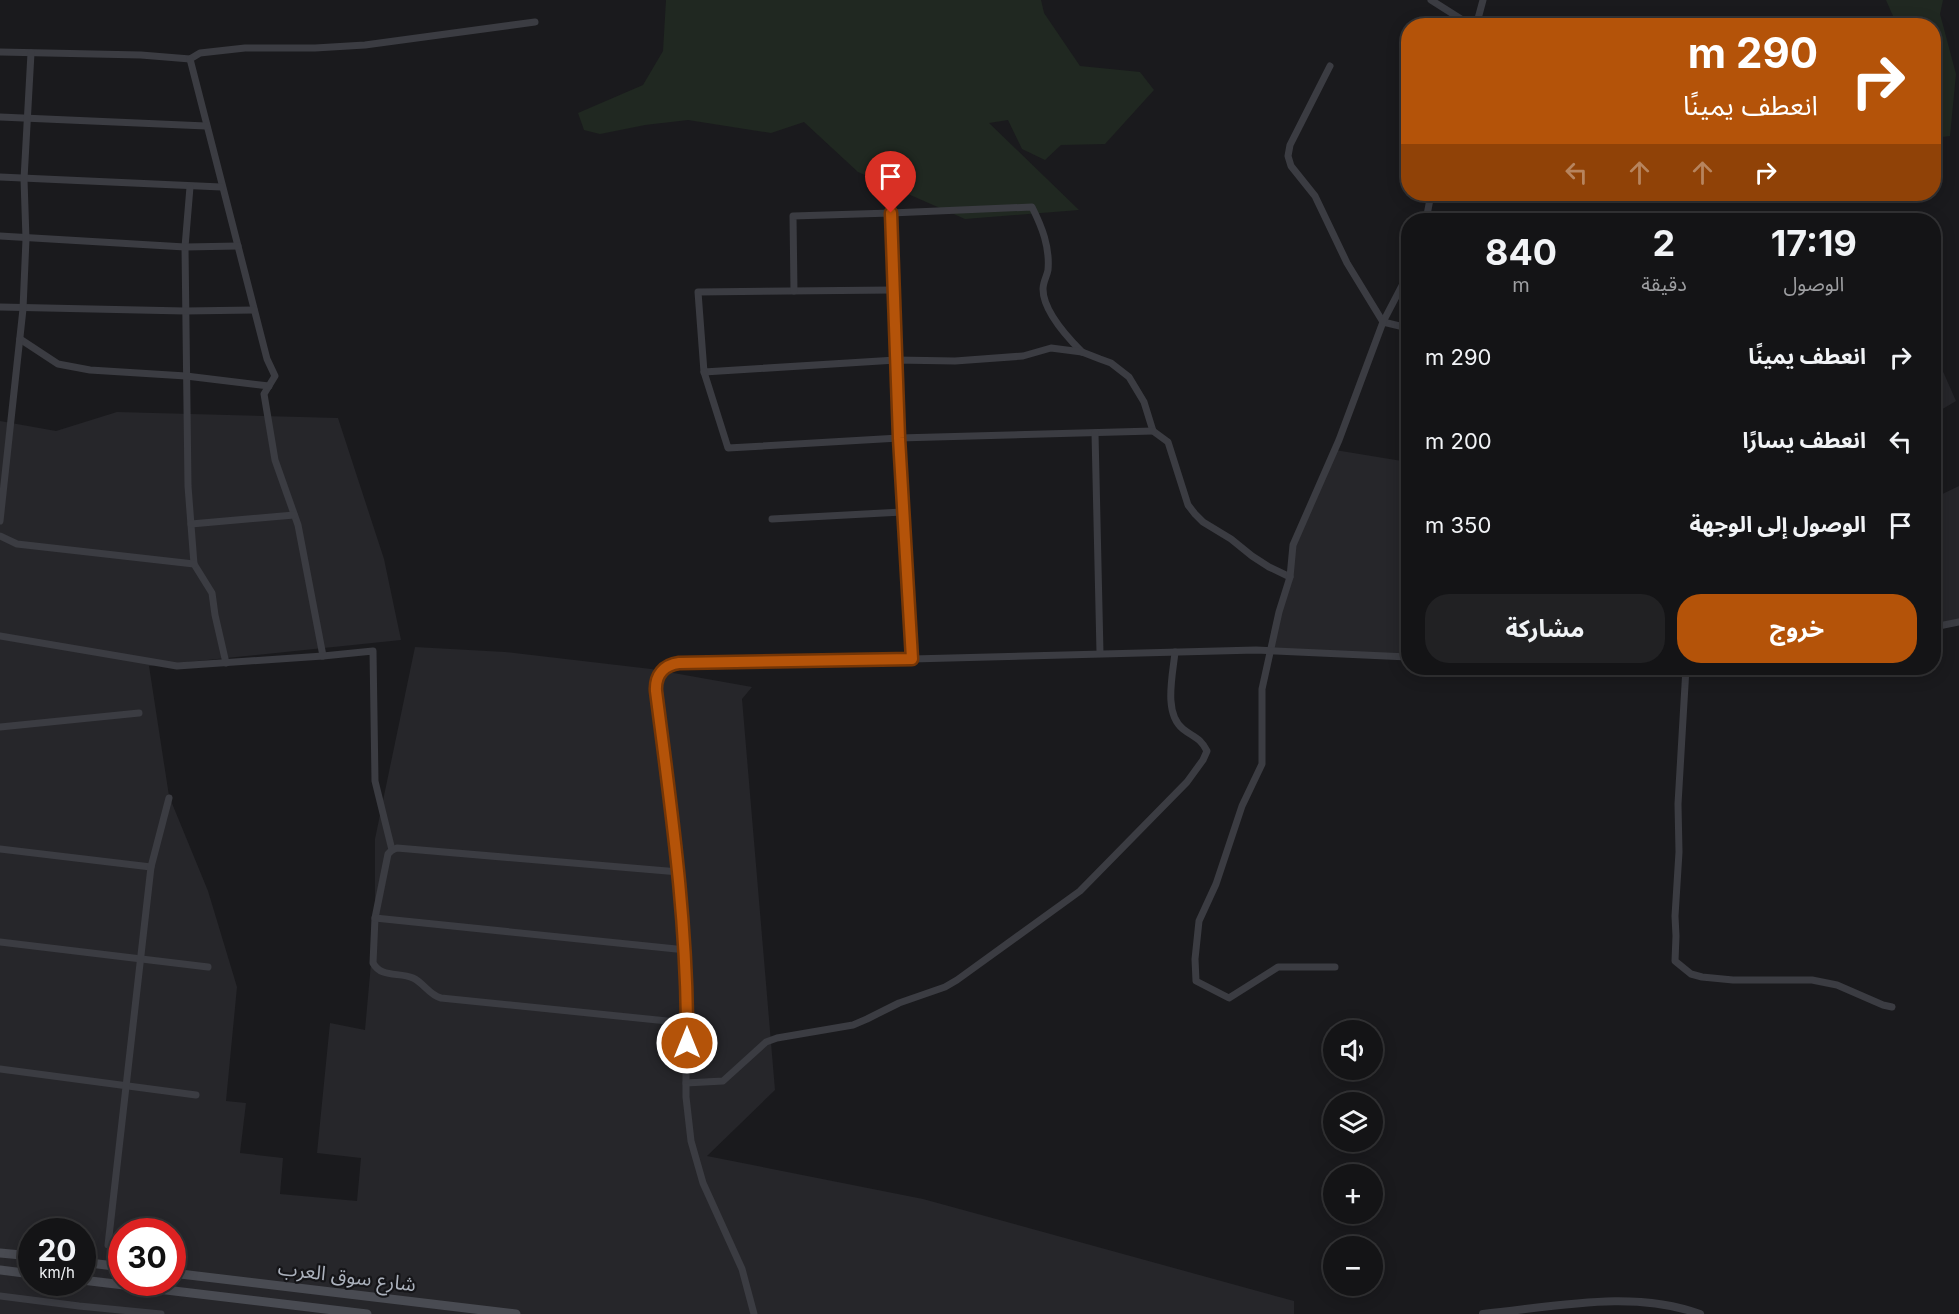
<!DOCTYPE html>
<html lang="ar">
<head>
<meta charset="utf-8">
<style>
  :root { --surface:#141416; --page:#212123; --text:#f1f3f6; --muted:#9d9ea1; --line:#333335; --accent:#b45309 }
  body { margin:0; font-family:Inter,"Noto Sans Arabic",sans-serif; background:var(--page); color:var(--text); direction:rtl; height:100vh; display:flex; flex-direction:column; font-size:22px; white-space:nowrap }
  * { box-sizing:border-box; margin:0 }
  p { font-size:20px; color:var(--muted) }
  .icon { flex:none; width:33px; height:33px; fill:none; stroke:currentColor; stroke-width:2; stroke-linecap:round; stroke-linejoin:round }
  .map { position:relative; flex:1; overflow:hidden; direction:ltr }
  .sheet { position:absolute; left:1401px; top:213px; width:540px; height:462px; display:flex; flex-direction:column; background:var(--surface); border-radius:24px; box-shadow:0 3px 15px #0003,0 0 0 2px var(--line); direction:rtl }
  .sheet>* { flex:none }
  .hud { position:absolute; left:1401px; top:18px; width:540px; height:183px; border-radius:24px; box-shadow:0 3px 15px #0003,0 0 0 2px var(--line); direction:rtl; background:#b45309; color:#fff; overflow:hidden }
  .controls { position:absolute; left:1323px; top:1020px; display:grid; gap:12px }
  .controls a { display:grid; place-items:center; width:60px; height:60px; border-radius:50%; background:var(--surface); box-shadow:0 3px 15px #0003,0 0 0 2px var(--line); font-size:30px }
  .speed { position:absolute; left:18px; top:1218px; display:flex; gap:12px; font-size:30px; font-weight:700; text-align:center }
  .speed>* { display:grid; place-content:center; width:78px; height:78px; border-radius:50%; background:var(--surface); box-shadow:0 3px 15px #0003,0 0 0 2px var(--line); line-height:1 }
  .speed small { font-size:15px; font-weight:400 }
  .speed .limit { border:9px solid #d22; background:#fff; color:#111 }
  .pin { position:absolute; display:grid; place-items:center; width:51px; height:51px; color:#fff; margin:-62px -26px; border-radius:50% 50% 50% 0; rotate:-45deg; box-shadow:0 0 6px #0007 }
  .pin .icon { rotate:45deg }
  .me { position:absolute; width:66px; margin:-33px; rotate:0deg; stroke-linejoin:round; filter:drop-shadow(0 0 4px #0008) }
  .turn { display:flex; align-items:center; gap:21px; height:126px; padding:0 24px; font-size:27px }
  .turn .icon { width:78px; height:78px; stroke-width:2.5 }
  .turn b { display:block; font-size:42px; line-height:51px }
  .lanes { display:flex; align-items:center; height:57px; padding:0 24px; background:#0003; justify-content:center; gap:30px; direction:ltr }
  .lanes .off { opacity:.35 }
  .eta { display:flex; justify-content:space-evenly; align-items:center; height:102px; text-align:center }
  .eta b { font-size:36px; font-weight:700; line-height:42px }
  .cta { display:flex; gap:12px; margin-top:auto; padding:12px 24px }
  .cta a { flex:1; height:69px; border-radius:24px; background:var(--accent); color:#fff; font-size:24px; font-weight:700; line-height:69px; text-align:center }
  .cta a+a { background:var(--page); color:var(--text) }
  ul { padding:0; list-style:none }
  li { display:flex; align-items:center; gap:18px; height:84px; padding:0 24px }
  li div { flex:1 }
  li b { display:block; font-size:22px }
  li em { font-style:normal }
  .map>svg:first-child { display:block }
  .built { fill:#26262a; fill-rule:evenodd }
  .green { fill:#202821 }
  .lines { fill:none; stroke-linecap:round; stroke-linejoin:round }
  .minor { stroke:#3b3c42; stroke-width:7 }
  .tertiary { stroke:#3b3c42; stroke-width:8 }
  .secondary { stroke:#494b52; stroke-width:9 }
  .route-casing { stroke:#753606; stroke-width:15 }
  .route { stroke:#b45309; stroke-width:10 }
  .labels { text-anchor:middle; stroke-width:4.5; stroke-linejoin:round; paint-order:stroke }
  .street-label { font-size:20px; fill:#acb2bd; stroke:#151518 }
</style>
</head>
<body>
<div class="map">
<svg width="1959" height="1314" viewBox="0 0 1959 1314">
  <rect width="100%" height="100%" fill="#1a1a1d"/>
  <g class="built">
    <polygon points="1934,351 1956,401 1934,414"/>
    <path d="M117,412l221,6 46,141 17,81 -252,26 20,130 39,95 29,96 -11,114 20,2 -6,50 43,5 -3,36 77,7 4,-43 -44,-5 13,-130 35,7 10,-111v-80l40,-192 90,5 146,17 101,18 -10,12 33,391 -68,66 216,43 371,102v13h-1294v-893l56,10zM32,1232h50v50h-50zM122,1232h50v50h-50z"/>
    <polygon points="1335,450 1408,462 1408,657 1272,650 1293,545"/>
    <polygon points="1959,486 1959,622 1934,627 1934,498"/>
  </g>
  <g class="green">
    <polygon points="666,0 1041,0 1044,13 1080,66 1140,72 1154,90 1105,144 1061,145 1045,160 1022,149 1008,120 989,123 1079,210 965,219 858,172 804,122 771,133 688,120 645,125 600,134 584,130 578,113 643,85 663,51"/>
    <polygon points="1886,0 1943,0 1940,14 1956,74 1950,136 1934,138 1934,26 1897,25"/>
  </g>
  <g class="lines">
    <g class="minor">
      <polyline points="1431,0 1472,26"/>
      <polyline points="1476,26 1483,0"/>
      <polyline points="0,52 141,55 190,59 200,53 245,48 315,48 365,45 535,22"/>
      <polyline points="190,59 267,359 275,376 264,394 275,460 298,525 323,656"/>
      <polyline points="1330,66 1290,145 1288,156 1291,166 1315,196 1347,263 1383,322 1408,328"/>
      <polyline points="0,117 206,126"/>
      <polyline points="0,177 221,187"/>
      <polyline points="190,187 185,247 188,486 194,564 212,593 215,615 226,663"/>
      <path d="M891,213l141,-6c10,20 18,40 16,63 -1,6 -5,12 -5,19 0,22 24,48 39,63"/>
      <polyline points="1426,220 1431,194"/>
      <polyline points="0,236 185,247 238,246"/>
      <polyline points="893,290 698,292 704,372 896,360 955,361 1023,356 1051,348 1082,352 1100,359 1111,363 1129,377 1144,402 1153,431 1168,442 1188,505 1195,514 1203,522 1231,539 1252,556 1269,567 1290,577"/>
      <polyline points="794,291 793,216 891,213 899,438 912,659"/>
      <polyline points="0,307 185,311 254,310"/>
      <polyline points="20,339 58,364 90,370 186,376 269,386"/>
      <polyline points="704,372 728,448 899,438 1153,431"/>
      <polyline points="1095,433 1100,653"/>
      <polyline points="772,519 902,512"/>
      <polyline points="0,521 23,309 26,239 24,179 31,53"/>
      <polyline points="191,524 294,515"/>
      <polyline points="0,536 17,544 194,564"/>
      <polyline points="1934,627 1959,622"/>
      <polyline points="0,636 177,666 323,656 373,651 375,781 392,850"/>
      <polyline points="1686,668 1678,804 1679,852 1675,916 1676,936 1675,961 1691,974 1702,977 1733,980 1812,980 1837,985 1883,1005 1892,1007"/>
      <polyline points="0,727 139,713"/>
      <polyline points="0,849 151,867"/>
      <path d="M679,872l-282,-24 -5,2 -4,4 -13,64 -2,45c8,15 26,9 40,15 11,5 16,17 28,20l246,25"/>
      <polyline points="375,918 686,950"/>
      <polyline points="0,942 208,967"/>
      <polyline points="1335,967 1278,967 1229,998 1196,981 1195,959 1199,921 1216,884 1242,806 1262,764 1262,689 1279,612 1290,577 1293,545 1339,440 1383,322 1408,274"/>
      <polyline points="0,1069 196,1095"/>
      <path d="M686,1083l37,-2 43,-39 11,-4 76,-13 14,-6 32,-16 46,-16 12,-7 123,-89 107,-109 16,-22 4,-9c-6,-13 -14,-14 -24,-22 -20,-16 -10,-55 -8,-77"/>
      <polyline points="108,1245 151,867 169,798"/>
      <polyline points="0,1296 79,1306 161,1314"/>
      <path d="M754,1314l-12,-45 -39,-86 -12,-42 -5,-44v-147l-7,-78 -23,-187c2,-13 10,-20 23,-22l233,-4 344,-9 152,7"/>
    </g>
    <path class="tertiary" d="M1483,1314c71,-7 149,-25 217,0"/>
    <g class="secondary">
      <polyline points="0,1253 32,1256"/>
      <polyline points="82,1262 122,1267"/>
      <polyline points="0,1270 32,1274"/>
      <polyline points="172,1273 516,1314"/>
      <polyline points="82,1280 367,1314"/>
    </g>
  </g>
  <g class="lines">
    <defs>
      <path id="route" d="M687,1043c1,-119 -16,-235 -31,-352 -1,-16 8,-26 23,-28l233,-4 -13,-221 -8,-225"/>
    </defs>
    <use href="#route" class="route-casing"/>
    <use href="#route" class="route"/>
  </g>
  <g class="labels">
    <g class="street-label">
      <text transform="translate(347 1276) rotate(7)" y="7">شارع سوق العرب</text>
    </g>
  </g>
</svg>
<div class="controls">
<a><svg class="icon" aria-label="sound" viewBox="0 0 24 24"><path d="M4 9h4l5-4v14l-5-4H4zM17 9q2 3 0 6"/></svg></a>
<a><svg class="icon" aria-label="layers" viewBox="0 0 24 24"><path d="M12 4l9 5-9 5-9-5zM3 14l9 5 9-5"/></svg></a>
<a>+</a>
<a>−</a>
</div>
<div class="speed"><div>20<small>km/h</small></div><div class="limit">30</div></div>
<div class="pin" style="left:891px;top:213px;background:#d93025"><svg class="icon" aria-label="arrive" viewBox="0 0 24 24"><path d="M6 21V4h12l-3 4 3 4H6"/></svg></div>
<svg class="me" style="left:687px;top:1043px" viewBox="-20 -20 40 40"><circle r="17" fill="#b45309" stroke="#fff" stroke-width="3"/><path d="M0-11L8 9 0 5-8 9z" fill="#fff"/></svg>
<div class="hud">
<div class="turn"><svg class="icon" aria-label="right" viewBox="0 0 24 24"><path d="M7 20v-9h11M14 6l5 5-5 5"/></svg><div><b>290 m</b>انعطف يمينًا</div></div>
<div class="lanes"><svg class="icon off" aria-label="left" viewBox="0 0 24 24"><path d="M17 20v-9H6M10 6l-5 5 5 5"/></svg><svg class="icon off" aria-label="ahead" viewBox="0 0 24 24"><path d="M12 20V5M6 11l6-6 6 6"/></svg><svg class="icon off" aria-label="ahead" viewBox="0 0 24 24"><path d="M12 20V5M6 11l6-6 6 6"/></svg><svg class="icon" aria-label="right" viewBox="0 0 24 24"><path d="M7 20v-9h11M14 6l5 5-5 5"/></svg></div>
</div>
<section class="sheet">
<div class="eta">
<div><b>17:19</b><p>الوصول</p></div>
<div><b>2</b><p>دقيقة</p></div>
<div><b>840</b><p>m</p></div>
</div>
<ul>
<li><svg class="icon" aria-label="right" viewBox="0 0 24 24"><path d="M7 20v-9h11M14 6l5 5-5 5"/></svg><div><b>انعطف يمينًا</b></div><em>290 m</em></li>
<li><svg class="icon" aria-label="left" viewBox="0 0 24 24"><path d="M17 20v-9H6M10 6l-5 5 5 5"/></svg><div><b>انعطف يسارًا</b></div><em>200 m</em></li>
<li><svg class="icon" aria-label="arrive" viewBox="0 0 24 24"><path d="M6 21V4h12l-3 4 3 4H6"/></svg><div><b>الوصول إلى الوجهة</b></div><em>350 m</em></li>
</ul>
<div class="cta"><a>خروج</a><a>مشاركة</a></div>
</section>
</div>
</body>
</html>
